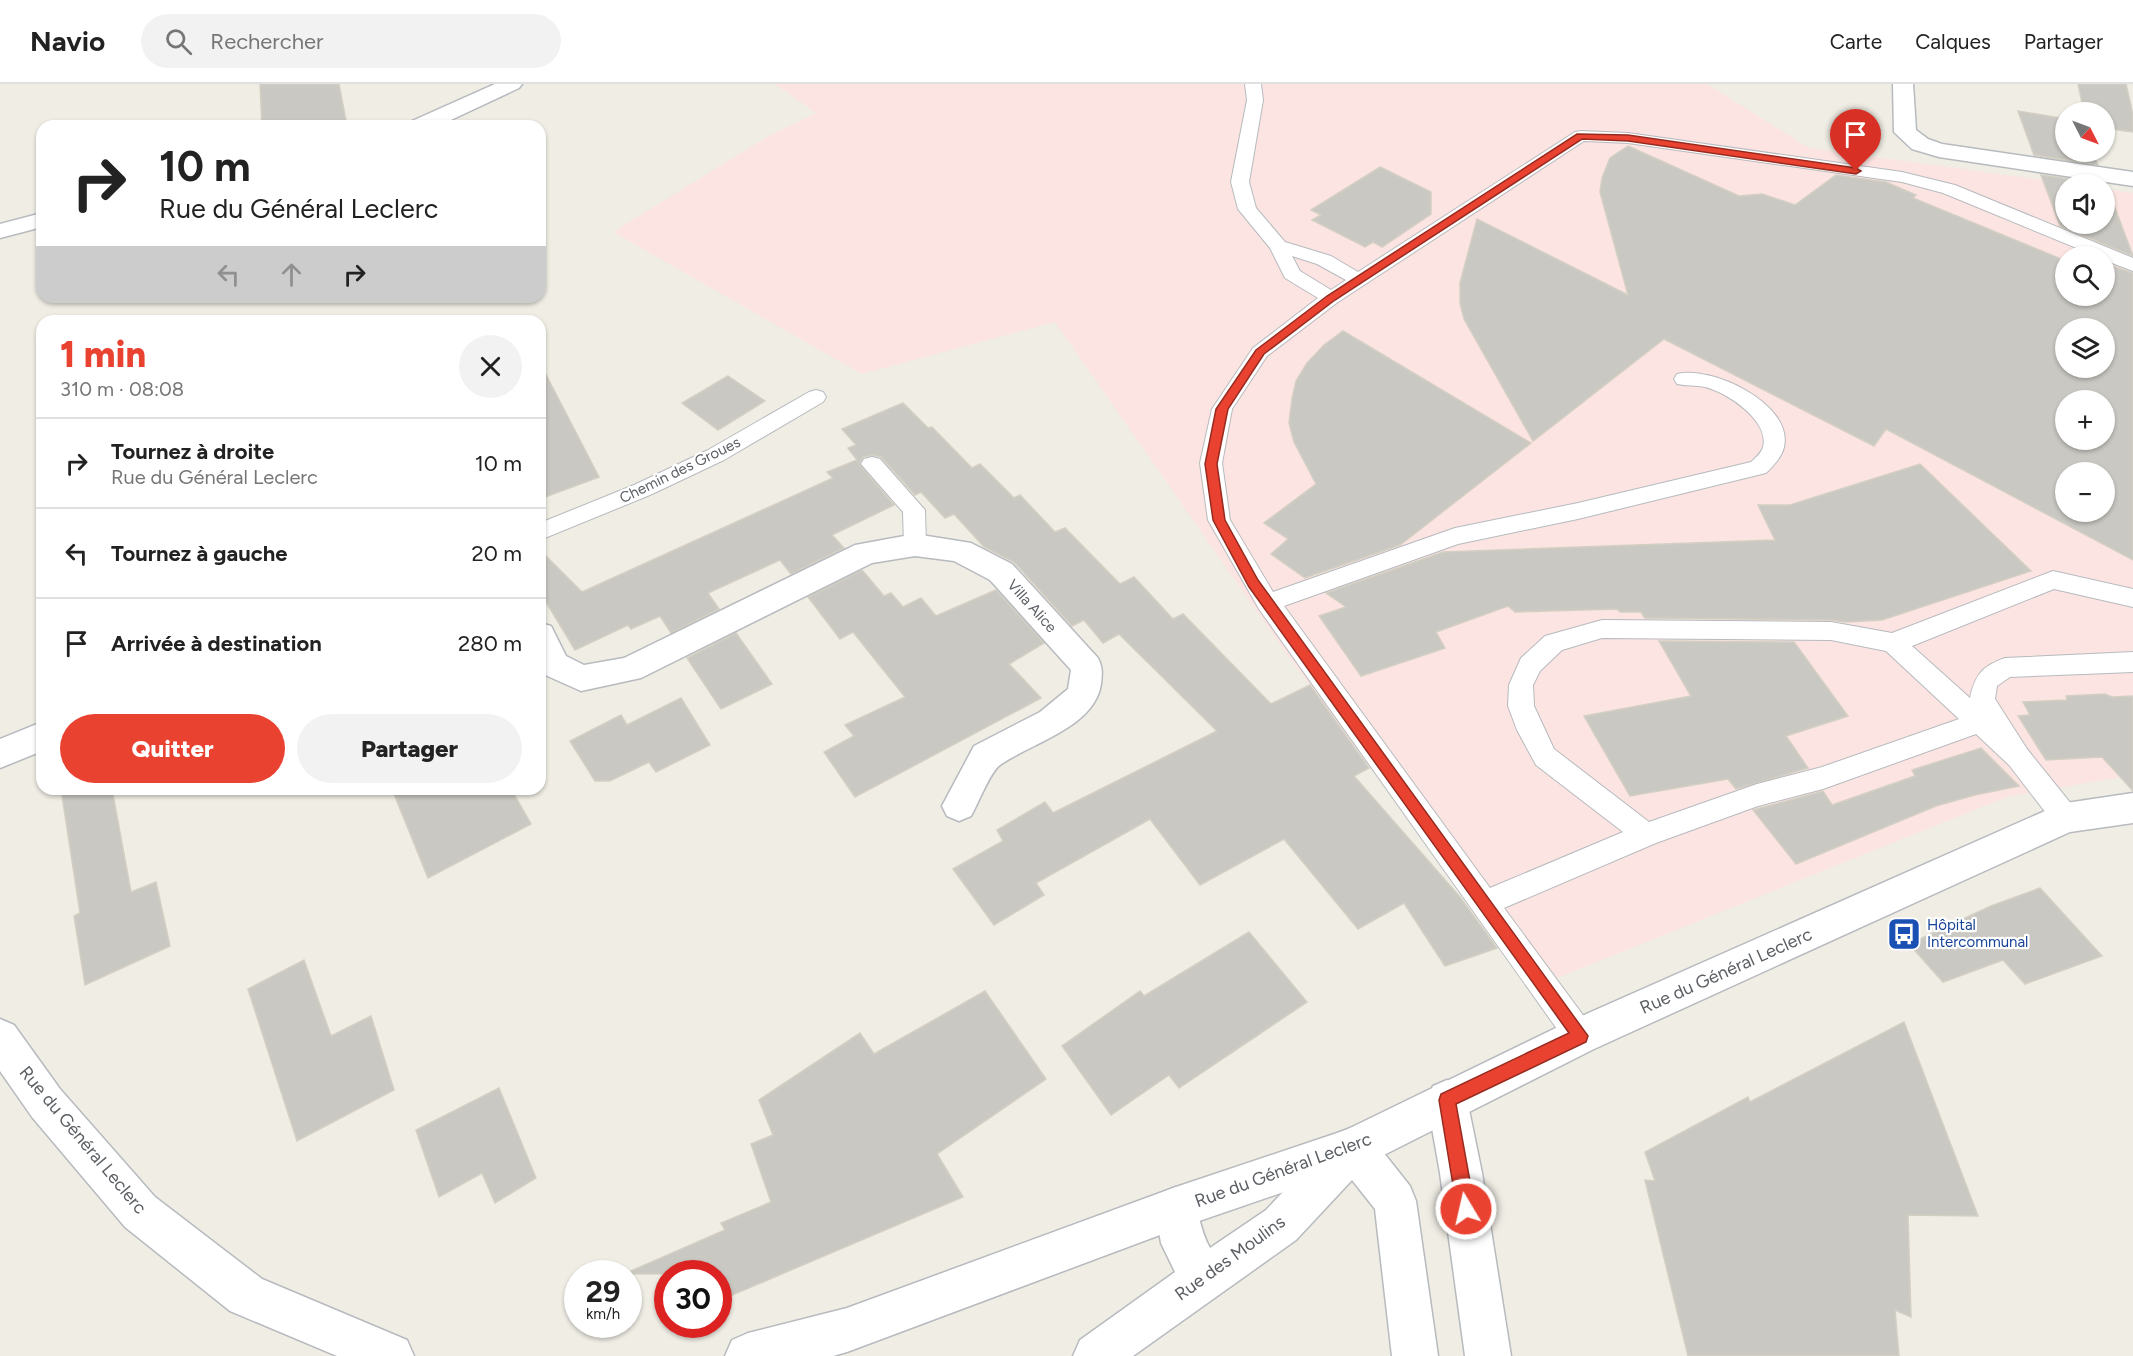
<!DOCTYPE html>
<html lang="fr">
<head>
<meta charset="utf-8">
<style>
  :root { --surface:#fff; --page:#f2f2f2; --text:#222; --muted:#767676; --line:#e0e0e0; --accent:#e94231 }
  body { margin:0; font-family:Figtree,sans-serif; background:var(--page); color:var(--text); height:100vh; display:flex; flex-direction:column; font-size:22px; white-space:nowrap }
  * { box-sizing:border-box; margin:0 }
  p { font-size:20px; color:var(--muted) }
  .icon { flex:none; width:33px; height:33px; fill:none; stroke:currentColor; stroke-width:2; stroke-linecap:round; stroke-linejoin:round }
  .map { position:relative; flex:1; overflow:hidden }
  .panel { position:absolute; left:36px; top:231px; width:510px; height:480px; display:flex; flex-direction:column; background:var(--surface); border-radius:18px; box-shadow:0 2px 4px #0004 }
  .panel>* { flex:none }
  .top-card { position:absolute; left:36px; top:36px; width:510px; height:183px; border-radius:18px; box-shadow:0 2px 4px #0004; background:#fff; color:var(--text); overflow:hidden }
  .needle { width:39px; rotate:132deg }
  .buttons { position:absolute; left:2055px; top:18px; display:grid; gap:12px }
  .buttons a { display:grid; place-items:center; width:60px; height:60px; border-radius:50%; background:var(--surface); box-shadow:0 2px 4px #0004; font-size:30px }
  .speed { position:absolute; left:564px; top:1176px; display:flex; gap:12px; font-size:30px; font-weight:700; text-align:center }
  .speed>* { display:grid; place-content:center; width:78px; height:78px; border-radius:50%; background:var(--surface); box-shadow:0 2px 4px #0004; line-height:1 }
  .speed small { font-size:15px; font-weight:400 }
  .speed .limit { border:9px solid #d22; background:#fff; color:#111 }
  .pin { position:absolute; display:grid; place-items:center; width:51px; height:51px; color:#fff; margin:-62px -26px; border-radius:50% 50% 50% 0; rotate:-45deg; box-shadow:0 0 6px #0007 }
  .pin .icon { rotate:45deg }
  .me { position:absolute; width:66px; margin:-33px; rotate:351deg; stroke-linejoin:round; filter:drop-shadow(0 0 4px #0008) }
  .turn { display:flex; align-items:center; gap:21px; height:126px; padding:0 24px; font-size:27px }
  .turn .icon { width:78px; height:78px; stroke-width:2.5 }
  .turn b { display:block; font-size:42px; line-height:51px }
  .lanes { display:flex; align-items:center; height:57px; padding:0 24px; background:#0003; justify-content:center; gap:30px; direction:ltr }
  .lanes .off { opacity:.35 }
  .round { display:grid; place-items:center; flex:none; width:63px; height:63px; border-radius:32px; background:var(--page) }
  .head { display:flex; align-items:center; justify-content:space-between; height:102px; padding:0 24px }
  h1 { font-size:36px; font-weight:800; line-height:45px; color:var(--accent) }
  .cta { display:flex; gap:12px; margin-top:auto; padding:12px 24px }
  .cta a { flex:1; height:69px; border-radius:36px; background:var(--accent); color:#fff; font-size:24px; font-weight:800; line-height:69px; text-align:center }
  .cta a+a { background:var(--page); color:var(--text) }
  ul { padding:0; list-style:none }
  li { display:flex; align-items:center; gap:18px; height:90px; padding:0 24px; border-top:2px solid var(--line) }
  li div { flex:1 }
  li b { display:block; font-size:22px }
  li em { font-style:normal }
  header { display:flex; align-items:center; gap:36px; box-sizing:border-box; height:84px; padding:0 30px; background:var(--surface); border-bottom:2px solid var(--line) }
  header strong { font-size:28px }
  nav { display:flex; gap:33px; margin-inline-start:auto; font-size:21px }
  .search { width:420px; height:54px; background:var(--page); display:flex; align-items:center; gap:15px; box-sizing:border-box; padding:0 21px; border-radius:33px; color:var(--muted); font-size:22px }
  .map>svg:first-child { display:block }
  .medical { fill:#fbe4e1; fill-rule:evenodd }
  .building { fill:#cac8c2; stroke:#d4cfc3; stroke-width:1.5; fill-rule:evenodd }
  .lines { fill:none; stroke-linecap:round; stroke-linejoin:round }
  .service-casing { stroke:#b7babe; stroke-width:2 }
  .minor-casing { stroke:#b7babe; stroke-width:3 }
  .tertiary-casing { stroke:#b7babe; stroke-width:3 }
  .service { fill:#fff; fill-rule:evenodd }
  .minor { fill:#fff; fill-rule:evenodd }
  .tertiary { fill:#fff; fill-rule:evenodd }
  .route { fill:#e94231; stroke:#972b20; stroke-width:1.5 }
  .labels { text-anchor:middle; stroke-width:4.5; stroke-linejoin:round; paint-order:stroke }
  .street-label { font-size:15px; fill:#5c6065; stroke:#fff }
  .transit-label { font-size:15px; fill:#164399; stroke:#fff; text-anchor:start }
  .near-street-label { font-size:18px; fill:#5c6065; stroke:#fff }
</style>
</head>
<body>
<header>
<strong>Navio</strong>
<div class="search"><svg class="icon" aria-label="search" viewBox="0 0 24 24"><circle cx="10" cy="10" r="6"/><path d="M15 15l6 6"/></svg>Rechercher</div>
<nav><a>Carte</a><a>Calques</a><a>Partager</a></nav>
</header>
<div class="map">
<svg width="2133" height="1272" viewBox="0 0 2133 1272">
  <rect width="100%" height="100%" fill="#efede4"/>
  <path class="medical" d="M775,0h932l102,64 264,36h-7v40h38l1,-35 28,4v582l-126,22 -475,191 -252,-343 -225,-323 -193,52 -249,-142 154,-95 49,-24zM2066,172h38v40h-38zM2066,244h38v40h-38zM2066,316h38v40h-38zM2066,388h38v40h-38z"/>
  <g class="building">
    <polygon points="260,0 339,0 347,42 262,42"/>
    <polygon points="2078,0 2126,0 2133,31 2133,48 2104,44 2104,28 2084,28"/>
    <polygon points="2018,27 2066,35 2066,68 2092,68 2098,81 2034,71"/>
    <path d="M1628,62l111,50 23,-2 33,11 41,-30 50,7 30,13 -3,3 153,63v35h38v-33l29,10v287l-247,-131 -12,17 -210,-107 -131,102 -69,-122 -4,-16v-20l17,-64 151,76 -28,-103 2,-14 8,-20zM2066,244h38v40h-38zM2066,316h38v40h-38zM2066,388h38v40h-38z"/>
    <polygon points="1380,83 1431,108 1431,130 1382,163 1373,158 1365,163 1312,136 1321,131 1311,126"/>
    <path d="M2041,91l65,9 27,72 -73,-30zM2066,100h38v40h-38z"/>
    <polygon points="1343,247 1531,359 1400,461 1305,494 1271,470 1288,455 1264,439 1316,400 1294,358 1289,339 1292,315 1296,297 1307,279 1324,261"/>
    <polygon points="540,279 599,393 540,415"/>
    <polygon points="728,292 765,317 718,346 682,319"/>
    <polygon points="903,319 928,344 932,343 972,384 980,380 1014,414 1020,411 1055,448 1065,444 1120,500 1134,493 1173,535 1183,530 1271,620 1310,601 1369,684 1354,692 1460,813 1497,864 1445,882 1404,819 1358,845 1284,755 1200,801 1150,735 1036,799 1044,811 994,841 953,785 1003,757 997,746 1045,718 1053,729 1217,647 1119,550 1103,559 1084,536 1072,542 1014,478 984,463 954,430 945,434 921,408 915,411 881,373 873,371 863,373 859,380 894,421 832,451 844,464 791,490 780,476 708,509 719,525 671,549 660,532 631,545 628,541 575,566 540,508 540,466 582,508 833,394 827,388 857,376 848,364 856,361 842,345"/>
    <polygon points="1920,380 2031,487 1882,536 1846,538 1831,536 1645,534 1641,528 1620,528 1617,525 1515,528 1508,522 1436,548 1445,564 1361,592 1319,532 1346,523 1326,509 1443,468 1775,456 1758,421 1790,421"/>
    <polygon points="862,486 884,512 891,509 903,523 921,514 936,532 996,506 1044,559 1009,580 1041,614 855,713 824,668 854,652 845,641 905,613 853,548 840,555 808,513"/>
    <polygon points="736,549 772,600 721,625 687,574"/>
    <polygon points="1659,557 1794,558 1848,632 1786,652 1808,684 1736,705 1728,695 1630,712 1584,632 1691,612"/>
    <polygon points="2105,610 2112,613 2133,612 2133,707 2102,673 2046,676 2018,632 2030,631 2023,618 2067,616 2066,612"/>
    <polygon points="681,614 710,661 656,688 649,678 610,697 595,697 570,657 621,631 627,641"/>
    <polygon points="1981,664 2019,702 1975,711 1936,722 1796,780 1753,726 1823,707 1832,721 1915,692 1912,686"/>
    <polygon points="61,705 112,705 131,808 156,798 170,862 85,901 74,832 80,829"/>
    <polygon points="392,705 511,705 531,740 428,794"/>
    <polygon points="2040,804 2102,872 2025,900 2003,876 1943,898 1909,860 1991,822"/>
    <polygon points="1249,848 1307,918 1179,1004 1169,991 1111,1031 1062,962 1140,907 1144,912"/>
    <polygon points="304,876 331,952 371,932 394,1006 297,1057 248,905"/>
    <polygon points="985,907 1046,995 937,1070 963,1113 718,1217 718,1190 624,1190 725,1146 721,1139 771,1118 751,1060 773,1051 759,1016 860,949 874,970"/>
    <polygon points="1904,938 1978,1132 1908,1131 1911,1233 1895,1226 1899,1272 1688,1272 1645,1096 1655,1097 1645,1068 1748,1013 1750,1018"/>
    <polygon points="499,1004 536,1094 495,1119 482,1089 439,1113 416,1046"/>
  </g>
  <g class="lines">
    <defs>
      <g id="service">
        <path d="M1245,0h16l2,16 -14,82 7,26 29,34 46,14 27,16 217,-140 6,-1 47,2 274,39 53,13 178,73v13l-29,-11v-4h-8l-153,-63 -41,-11 -274,-39 -44,-2 -246,161 -71,54 -35,53 -10,54 8,57 43,72 182,-64 123,-25 173,-41c4,-4 10,-8 12,-15 7,-26 -36,-55 -58,-60 -9,-2 -19,-1 -28,-3l-3,-5 3,-5c34,-9 117,30 107,73 -2,10 -11,19 -18,26l-188,46 -120,25 -174,62 206,282 133,-56 -87,-67 -19,-35 -9,-24 1,-21 12,-27 24,-22 57,-16 229,2 61,11 161,-62 80,18v18l-79,-18 -142,57 58,52c5,-23 12,-32 35,-40l128,-6v20l-123,5 -13,9 -2,13 32,50 49,61 3,8 -3,8 -10,4 -10,-4 -47,-61 -33,-31 -153,55 -65,17 -102,37 -152,65 87,118 4,10 -4,10 -11,4 -11,-4 -310,-437 -51,-89 -8,-57 12,-54 41,-61 65,-50 -33,-20 -15,-30 -32,-39 -7,-27 16,-82zM1292,172l25,8 29,16 -15,10 -31,-19zM1602,554l229,2 55,11 73,68 -137,48 -65,17 -108,38 -95,-73 -20,-43 -1,-21 7,-14 22,-21z"/>
        <polygon points="816,306 823,308 826,313 823,318 724,376 650,411 540,456 540,439 634,401 708,366 809,308"/>
        <polygon points="872,373 880,375 925,426 926,461 923,467 915,469 907,467 904,461 903,428 861,380 864,375"/>
      </g>
      <g id="minor">
        <polygon points="495,0 522,0 519,4 438,42 409,42 412,37"/>
        <polygon points="1893,0 1913,0 1916,46 1928,55 1942,60 2133,88 2133,102 1939,73 1912,65 1894,48"/>
        <polygon points="42,129 42,143 0,154 0,140"/>
        <path d="M915,450l56,9 41,21 86,94c5,10 4,16 3,26 -6,43 -70,59 -101,81 -10,7 -22,39 -29,51l-12,5 -12,-5 -5,-10 32,-60 66,-34 28,-23 3,-19 -81,-90 -36,-19 -39,-5 -43,7 -231,115 -60,13 -38,-17 -3,-5v-46l11,3 15,30 18,9 40,-7 231,-113z"/>
        <polygon points="42,638 42,667 0,684 0,655"/>
        <polygon points="1447,996 1461,1002 1467,1016 1482,1089 1511,1272 1465,1272 1440,1089 1427,1016 1433,1002"/>
        <path d="M1353,1043l15,6 42,53 6,15 22,155h-46l-17,-147 -23,-29 -56,60 -163,116h-60l7,-16 95,-68 -14,-29 -6,-35 6,-15 15,-6 15,6c8,18 9,38 19,55l56,-38 72,-77z"/>
      </g>
      <g id="tertiary">
        <polygon points="2133,709 2133,739 2070,748 1594,965 1368,1079 1176,1145 847,1268 833,1272 725,1272 732,1256 748,1249 847,1224 1176,1103 1346,1046 1566,939 2054,723 2066,719"/>
        <polygon points="0,935 14,941 60,1005 155,1113 262,1195 407,1256 414,1272 337,1272 230,1227 125,1143 32,1033 0,987"/>
      </g>
    </defs>
    <use href="#service" class="service-casing"/>
    <use href="#minor" class="minor-casing"/>
    <use href="#tertiary" class="tertiary-casing"/>
    <use href="#service" class="service"/>
    <use href="#minor" class="minor"/>
    <use href="#tertiary" class="tertiary"/>
  </g>
  <polygon class="route" points="1577,50 1628,51 1856,84 1861,87 1856,90 1628,57 1582,55 1335,216 1264,270 1228,325 1217,380 1225,436 1258,496 1588,952 1586,958 1456,1020 1475,1125 1472,1131 1466,1133 1460,1131 1457,1125 1439,1016 1441,1010 1569,949 1249,503 1213,436 1205,380 1216,325 1256,266 1327,212"/>
  <defs>
    <symbol id="bus-square" viewBox="-11 -11 22 22"><rect x="-9" y="-9" width="18" height="18" rx="4" fill="#1a4fb4" stroke="#fff"/><path d="M-5-6H5V4H4V6H2V4H-2V6H-4V4H-5ZM-3.5-4V0h7V-4ZM-3.5 1.2v1.5H-2V1.2ZM2 1.2v1.5H3.5V1.2Z" fill="#fff"/></symbol>
  </defs>
  <g fill-rule="evenodd">
    <use href="#bus-square" x="1885" y="831" width="38" height="38"/>
  </g>
  <g class="labels">
    <g class="street-label">
      <text transform="translate(680 386) rotate(-26)" y="5">Chemin des Groues</text>
      <text transform="translate(1032 522) rotate(48)" y="5">Villa Alice</text>
    </g>
    <g class="transit-label">
      <text x="1927" y="846">Hôpital<tspan x="1927" dy="17">Intercommunal</tspan></text>
    </g>
    <g class="near-street-label">
      <text transform="translate(1726 887) rotate(-24)" y="6">Rue du Général Leclerc</text>
      <text transform="translate(83 1056) rotate(50)" y="6">Rue du Général Leclerc</text>
      <text transform="translate(1283 1086) rotate(-20)" y="6">Rue du Général Leclerc</text>
      <text transform="translate(1230 1174) rotate(-36)" y="6">Rue des Moulins</text>
    </g>
  </g>
</svg>
<div class="buttons">
<a><svg class="needle" viewBox="-14 -14 28 28"><path d="M0-13l5 13h-10z" fill="#e53935"/><path d="M0 13l5-13h-10z" fill="#767676"/></svg></a>
<a><svg class="icon" aria-label="sound" viewBox="0 0 24 24"><path d="M4 9h4l5-4v14l-5-4H4zM17 9q2 3 0 6"/></svg></a>
<a><svg class="icon" aria-label="search" viewBox="0 0 24 24"><circle cx="10" cy="10" r="6"/><path d="M15 15l6 6"/></svg></a>
<a><svg class="icon" aria-label="layers" viewBox="0 0 24 24"><path d="M12 4l9 5-9 5-9-5zM3 14l9 5 9-5"/></svg></a>
<a>+</a>
<a>−</a>
</div>
<div class="speed"><div>29<small>km/h</small></div><div class="limit">30</div></div>
<div class="pin" style="left:1856px;top:87px;background:#d93025"><svg class="icon" aria-label="arrive" viewBox="0 0 24 24"><path d="M6 21V4h12l-3 4 3 4H6"/></svg></div>
<svg class="me" style="left:1466px;top:1125px" viewBox="-20 -20 40 40"><circle r="17" fill="#e94231" stroke="#fff" stroke-width="3"/><path d="M0-11L8 9 0 5-8 9z" fill="#fff"/></svg>
<div class="top-card">
<div class="turn"><svg class="icon" aria-label="right" viewBox="0 0 24 24"><path d="M7 20v-9h11M14 6l5 5-5 5"/></svg><div><b>10 m</b>Rue du Général Leclerc</div></div>
<div class="lanes"><svg class="icon off" aria-label="left" viewBox="0 0 24 24"><path d="M17 20v-9H6M10 6l-5 5 5 5"/></svg><svg class="icon off" aria-label="ahead" viewBox="0 0 24 24"><path d="M12 20V5M6 11l6-6 6 6"/></svg><svg class="icon" aria-label="right" viewBox="0 0 24 24"><path d="M7 20v-9h11M14 6l5 5-5 5"/></svg></div>
</div>
<section class="panel">
<div class="head"><div><h1>1 min</h1><p>310 m · 08:08</p></div><a class="round"><svg class="icon" aria-label="close" viewBox="0 0 24 24"><path d="M6 6l12 12M18 6L6 18"/></svg></a></div>
<ul>
<li><svg class="icon" aria-label="right" viewBox="0 0 24 24"><path d="M7 20v-9h11M14 6l5 5-5 5"/></svg><div><b>Tournez à droite</b><p>Rue du Général Leclerc</p></div><em>10 m</em></li>
<li><svg class="icon" aria-label="left" viewBox="0 0 24 24"><path d="M17 20v-9H6M10 6l-5 5 5 5"/></svg><div><b>Tournez à gauche</b></div><em>20 m</em></li>
<li><svg class="icon" aria-label="arrive" viewBox="0 0 24 24"><path d="M6 21V4h12l-3 4 3 4H6"/></svg><div><b>Arrivée à destination</b></div><em>280 m</em></li>
</ul>
<div class="cta"><a>Quitter</a><a>Partager</a></div>
</section>
</div>
</body>
</html>
